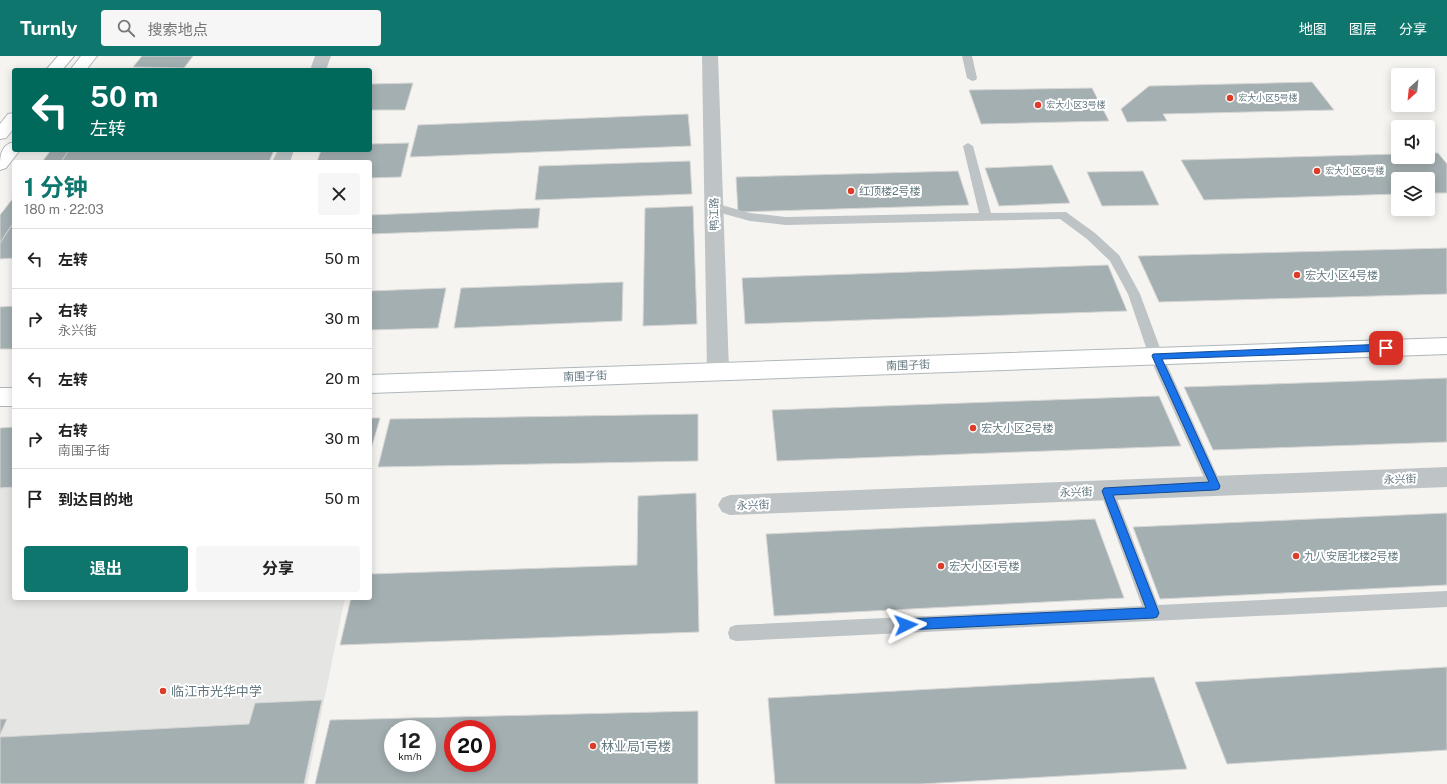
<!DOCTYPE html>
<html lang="zh">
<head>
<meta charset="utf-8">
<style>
  :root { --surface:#fff; --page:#f6f6f6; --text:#222; --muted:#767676; --line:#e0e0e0; --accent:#0f766e }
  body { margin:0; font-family:"Public Sans","Noto Sans SC",sans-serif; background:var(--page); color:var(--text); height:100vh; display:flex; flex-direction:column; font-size:15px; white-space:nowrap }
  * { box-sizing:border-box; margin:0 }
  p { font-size:13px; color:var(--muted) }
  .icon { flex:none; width:22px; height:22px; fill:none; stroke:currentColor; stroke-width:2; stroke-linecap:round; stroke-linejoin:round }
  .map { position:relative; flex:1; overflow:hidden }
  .details { position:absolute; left:12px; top:104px; width:360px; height:440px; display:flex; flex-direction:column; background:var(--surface); border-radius:4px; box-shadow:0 2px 10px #0003 }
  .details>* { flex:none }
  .top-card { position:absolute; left:12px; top:12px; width:360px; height:84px; border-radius:4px; box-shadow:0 2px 10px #0003; background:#00695c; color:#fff; overflow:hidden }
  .needle { width:26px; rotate:207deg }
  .fabs { position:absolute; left:1391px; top:12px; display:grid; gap:8px }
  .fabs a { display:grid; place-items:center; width:44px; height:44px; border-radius:4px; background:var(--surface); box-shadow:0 2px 10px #0003; font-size:20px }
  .speed { position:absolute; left:384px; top:664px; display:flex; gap:8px; font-size:20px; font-weight:700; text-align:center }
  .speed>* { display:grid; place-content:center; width:52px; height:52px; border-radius:50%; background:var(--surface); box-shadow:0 2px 10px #0003; line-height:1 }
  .speed small { font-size:10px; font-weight:400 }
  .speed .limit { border:6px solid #d22; background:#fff; color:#111 }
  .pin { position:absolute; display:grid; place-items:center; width:34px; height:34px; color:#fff; margin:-17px; border-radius:8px; box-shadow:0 2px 6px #0006 }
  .me { position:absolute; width:44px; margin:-22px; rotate:87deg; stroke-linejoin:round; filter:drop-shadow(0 0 3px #0008) }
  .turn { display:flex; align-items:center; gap:14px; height:84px; padding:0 12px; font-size:18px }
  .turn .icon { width:52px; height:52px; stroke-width:2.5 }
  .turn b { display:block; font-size:28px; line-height:34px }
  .round { display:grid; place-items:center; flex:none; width:42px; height:42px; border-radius:4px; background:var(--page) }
  .overview { display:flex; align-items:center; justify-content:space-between; height:68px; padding:0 12px }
  h1 { font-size:24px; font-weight:700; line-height:30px; color:var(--accent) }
  .cta { display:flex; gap:8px; margin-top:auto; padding:8px 12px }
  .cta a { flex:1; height:46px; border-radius:4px; background:var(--accent); color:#fff; font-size:16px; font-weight:700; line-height:46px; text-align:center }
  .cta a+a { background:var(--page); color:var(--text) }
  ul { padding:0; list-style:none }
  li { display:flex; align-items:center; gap:12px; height:60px; padding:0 12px; border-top:1px solid var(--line) }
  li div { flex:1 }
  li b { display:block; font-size:15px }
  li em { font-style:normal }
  header { display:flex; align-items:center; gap:24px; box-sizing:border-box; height:56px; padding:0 20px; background:var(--accent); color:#fff }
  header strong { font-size:19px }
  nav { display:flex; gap:22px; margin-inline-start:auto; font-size:14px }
  .search { width:280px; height:36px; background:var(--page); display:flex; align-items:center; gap:10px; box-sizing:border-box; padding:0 14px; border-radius:4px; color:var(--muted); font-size:15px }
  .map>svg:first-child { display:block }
  .built { fill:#e5e6e4 }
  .building { fill:#a4afb2; stroke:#d6d6d4; fill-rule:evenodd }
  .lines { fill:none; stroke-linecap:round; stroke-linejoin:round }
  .secondary-casing { stroke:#b0b7ba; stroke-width:2 }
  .lane { fill:#bec3c5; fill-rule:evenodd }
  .street { fill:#bec3c5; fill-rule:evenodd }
  .secondary { fill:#fff; fill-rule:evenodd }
  .route { fill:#1a73e8; stroke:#114b97 }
  .poi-dot { fill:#dd3c29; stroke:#fff; stroke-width:1.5 }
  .labels { text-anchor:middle; stroke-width:4; stroke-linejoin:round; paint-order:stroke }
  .far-poi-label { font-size:9px; fill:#647881; stroke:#fff; text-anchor:start }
  .poi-label { font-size:11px; fill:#647881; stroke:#fff; text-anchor:start }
  .street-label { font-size:11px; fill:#647881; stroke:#fff }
  .near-poi-label { font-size:13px; fill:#647881; stroke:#fff; text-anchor:start }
</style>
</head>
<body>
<header>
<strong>Turnly</strong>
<div class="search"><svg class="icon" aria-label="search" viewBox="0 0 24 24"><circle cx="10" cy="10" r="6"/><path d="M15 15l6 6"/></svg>搜索地点</div>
<nav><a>地图</a><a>图层</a><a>分享</a></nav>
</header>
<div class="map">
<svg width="1447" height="728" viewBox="0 0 1447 728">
  <rect width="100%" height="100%" fill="#f5f4f1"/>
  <polygon class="built" points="14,431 14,542 345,542 307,728 0,728 0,432"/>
  <g class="building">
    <polygon points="142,0 193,0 184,12 133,11"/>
    <polygon points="1312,26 1334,54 1163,58 1167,65 1127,66 1121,53 1149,30"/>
    <polygon points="413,27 405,54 370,54 370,28"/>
    <polygon points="1092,32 1109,65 981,68 969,34"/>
    <polygon points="688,58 691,90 410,101 418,69"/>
    <polygon points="409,87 401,121 370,122 370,106 317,106 321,94 370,94 370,88"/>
    <polygon points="51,94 69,94 61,106 42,106"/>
    <polygon points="69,94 274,94 269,106 61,106"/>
    <polygon points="1428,97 1438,97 1447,108 1447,137 1428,137 1428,123 1398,123 1398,138 1204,144 1181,104 1398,98 1398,101 1428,101"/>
    <polygon points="690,105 692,138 535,144 539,110"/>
    <polygon points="1052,109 1070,147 999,150 985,112"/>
    <polygon points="958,115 969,149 738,156 736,121"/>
    <polygon points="1143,115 1159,149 1102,150 1087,116"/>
    <polygon points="14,141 14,166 0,187 0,159"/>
    <polygon points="693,150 697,268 643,270 645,152"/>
    <polygon points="540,152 538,172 370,178 370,159"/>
    <polygon points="14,166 14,202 0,203 0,187"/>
    <polygon points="1447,192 1447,238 1159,246 1138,200"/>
    <polygon points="1108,209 1127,255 745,268 742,222"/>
    <polygon points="623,226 622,265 454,272 461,232"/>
    <polygon points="446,232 438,272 370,274 370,235"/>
    <polygon points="14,250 14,293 0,293 0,251"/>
    <polygon points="1447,322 1447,386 1213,394 1184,331"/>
    <polygon points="1159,340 1181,390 777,405 772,354"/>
    <polygon points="698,358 698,405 378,411 390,363"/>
    <polygon points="370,362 380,362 370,397"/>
    <polygon points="14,371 14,431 0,432 0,372"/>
    <polygon points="696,437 699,576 340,589 351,542 370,542 370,518 637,509 638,440"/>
    <polygon points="1447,457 1447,529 1160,543 1133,471"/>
    <polygon points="1095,463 1124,542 774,560 766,478"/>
    <polygon points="1447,611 1447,694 1227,708 1195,626"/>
    <polygon points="1154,621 1187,713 921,728 775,728 768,642"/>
    <polygon points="322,644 304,728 0,728 0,681 249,668 255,647"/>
    <path d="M698,655v73h-383l15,-64zM393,673h34v34h-34zM453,673h34v34h-34z"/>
    <polygon points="0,663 7,663 0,679"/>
  </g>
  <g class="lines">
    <defs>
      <g id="secondary">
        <polygon points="58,0 74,0 62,14 46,14"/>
        <polygon points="81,0 97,0 86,14 70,14"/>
        <polygon points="14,57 14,72 6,82 0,83 0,68 8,58"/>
        <path d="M14,86v8h6l-14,18 -6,2c0,-13 0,-25 14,-28z"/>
        <polygon points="1447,282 1447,298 370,337 370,319"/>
        <rect x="0" y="332" width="14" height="18"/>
      </g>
    </defs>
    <use href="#secondary" class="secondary-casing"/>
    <g class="lane">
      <polygon points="962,0 972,0 977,22 976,24 972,25 967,22"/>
      <polygon points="968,87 973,90 991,157 1066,156 1095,177 1119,199 1140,238 1163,300 1222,430 1220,435 1215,436 1210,435 1149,300 1128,238 1110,205 1087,183 1060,163 786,169 750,165 710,154 708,151 710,148 714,147 750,157 786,161 979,157 963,90"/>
      <polygon points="1107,428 1112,430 1114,435 1158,549 1447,535 1447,551 736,585 730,583 728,577 730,571 736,569 1142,550 1100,435 1102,430"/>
    </g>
    <g class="street">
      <polygon points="315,0 331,0 326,14 310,14"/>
      <polygon points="702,0 718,0 729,315 725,321 718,323 711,321 707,315"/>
      <polygon points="278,94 294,94 290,106 272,106"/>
      <polygon points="1447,411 1447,431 730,459 722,456 718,449 722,442 730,439"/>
    </g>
    <use href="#secondary" class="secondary"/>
  </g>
  <polygon class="route" points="1386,288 1390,292 1386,295 1162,303 1220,430 1219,433 1215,434 1113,439 1159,557 1157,561 1154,562 906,574 902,572 900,569 902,565 906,563 1146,552 1102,435 1104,432 1209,426 1152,300 1153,298"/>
  <g class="poi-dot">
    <circle cx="1230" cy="42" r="4"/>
    <circle cx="1038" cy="49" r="4"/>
    <circle cx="1317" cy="115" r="4"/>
    <circle cx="851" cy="135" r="4"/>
    <circle cx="1297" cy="219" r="4"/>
    <circle cx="973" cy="372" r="4"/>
    <circle cx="1296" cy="500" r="4"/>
    <circle cx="941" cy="510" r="4"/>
    <circle cx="163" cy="635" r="4"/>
    <circle cx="593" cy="690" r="4"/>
  </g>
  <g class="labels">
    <g class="far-poi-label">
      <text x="1238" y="45">宏大小区5号楼</text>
      <text x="1046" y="52">宏大小区3号楼</text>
      <text x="1325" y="118">宏大小区6号楼</text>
    </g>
    <g class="poi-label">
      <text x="859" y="139">红顶楼2号楼</text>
      <text x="1305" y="223">宏大小区4号楼</text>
      <text x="981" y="376">宏大小区2号楼</text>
      <text x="1304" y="504">九八安居北楼2号楼</text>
      <text x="949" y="514">宏大小区1号楼</text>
    </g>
    <g class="street-label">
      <text transform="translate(714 158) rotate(-91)" y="4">鸭江路</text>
      <text transform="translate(908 309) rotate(-2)" y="4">南围子街</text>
      <text transform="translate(585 320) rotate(-2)" y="4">南围子街</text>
      <text transform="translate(1400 423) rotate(-2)" y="4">永兴街</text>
      <text transform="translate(1076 436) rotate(-2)" y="4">永兴街</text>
      <text transform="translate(753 449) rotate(-2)" y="4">永兴街</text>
    </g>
    <g class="near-poi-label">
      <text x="171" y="640">临江市光华中学</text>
      <text x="601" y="695">林业局1号楼</text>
    </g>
  </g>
</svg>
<div class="fabs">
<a><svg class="needle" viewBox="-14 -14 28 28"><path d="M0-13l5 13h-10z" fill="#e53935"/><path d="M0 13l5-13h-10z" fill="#767676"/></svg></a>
<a><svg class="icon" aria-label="sound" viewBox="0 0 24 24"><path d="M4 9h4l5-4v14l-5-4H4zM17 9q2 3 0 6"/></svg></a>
<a><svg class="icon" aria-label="layers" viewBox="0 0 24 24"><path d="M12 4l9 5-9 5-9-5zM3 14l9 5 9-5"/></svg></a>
</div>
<div class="speed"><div>12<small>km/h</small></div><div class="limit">20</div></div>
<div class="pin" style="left:1386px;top:292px;background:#d93025"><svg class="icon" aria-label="arrive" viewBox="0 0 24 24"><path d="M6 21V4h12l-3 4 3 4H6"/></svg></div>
<svg class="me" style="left:906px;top:569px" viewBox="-20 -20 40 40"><path d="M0-17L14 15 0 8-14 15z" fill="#1a73e8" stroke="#fff" stroke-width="4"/></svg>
<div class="top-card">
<div class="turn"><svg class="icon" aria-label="left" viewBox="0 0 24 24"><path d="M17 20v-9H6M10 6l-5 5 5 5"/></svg><div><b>50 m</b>左转</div></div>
</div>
<section class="details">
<div class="overview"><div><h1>1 分钟</h1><p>180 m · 22:03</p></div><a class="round"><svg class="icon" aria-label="close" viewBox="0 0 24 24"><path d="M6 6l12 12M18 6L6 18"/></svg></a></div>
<ul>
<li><svg class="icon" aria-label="left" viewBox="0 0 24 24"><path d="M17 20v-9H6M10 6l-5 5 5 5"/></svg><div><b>左转</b></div><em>50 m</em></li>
<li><svg class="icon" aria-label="right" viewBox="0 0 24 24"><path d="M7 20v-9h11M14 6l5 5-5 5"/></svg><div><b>右转</b><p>永兴街</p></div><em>30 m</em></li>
<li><svg class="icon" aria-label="left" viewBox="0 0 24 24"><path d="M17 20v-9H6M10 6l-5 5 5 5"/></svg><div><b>左转</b></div><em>20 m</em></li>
<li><svg class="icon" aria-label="right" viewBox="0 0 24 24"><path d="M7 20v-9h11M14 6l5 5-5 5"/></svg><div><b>右转</b><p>南围子街</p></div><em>30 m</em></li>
<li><svg class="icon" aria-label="arrive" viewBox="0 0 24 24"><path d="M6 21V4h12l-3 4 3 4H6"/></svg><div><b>到达目的地</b></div><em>50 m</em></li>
</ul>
<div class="cta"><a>退出</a><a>分享</a></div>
</section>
</div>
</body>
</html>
